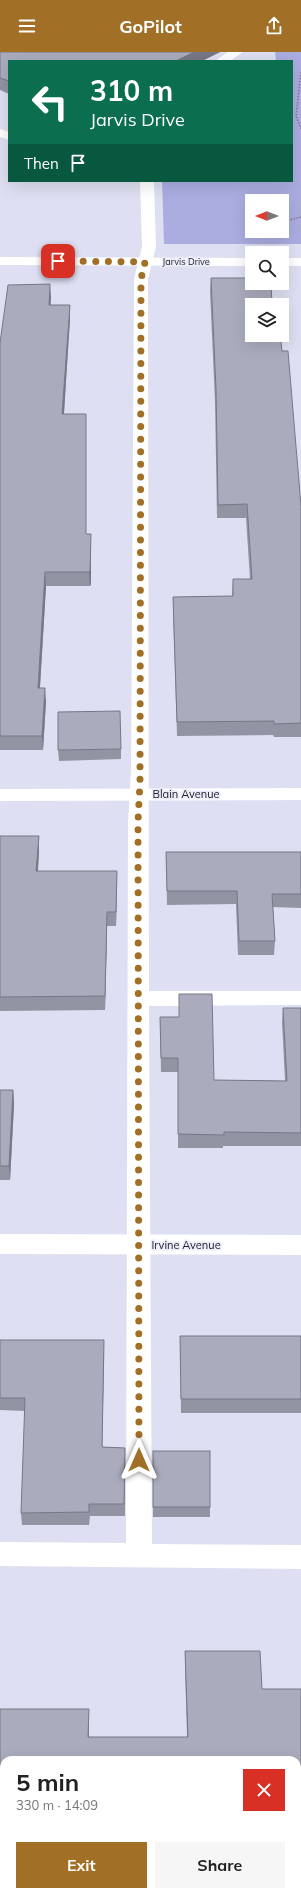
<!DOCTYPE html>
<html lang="en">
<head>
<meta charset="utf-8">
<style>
  :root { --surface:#fff; --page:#f6f6f6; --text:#222; --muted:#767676; --accent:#a16f25 }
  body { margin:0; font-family:Mulish,sans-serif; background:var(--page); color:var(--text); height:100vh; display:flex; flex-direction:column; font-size:15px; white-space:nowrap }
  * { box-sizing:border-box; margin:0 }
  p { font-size:13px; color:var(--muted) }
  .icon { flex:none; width:22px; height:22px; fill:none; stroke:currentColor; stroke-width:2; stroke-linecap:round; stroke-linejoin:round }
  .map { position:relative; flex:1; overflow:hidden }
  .panel { position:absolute; left:0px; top:1704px; width:301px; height:140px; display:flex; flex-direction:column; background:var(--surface); border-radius:12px 12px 0 0; box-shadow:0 4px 16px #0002 }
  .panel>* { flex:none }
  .banner { position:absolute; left:8px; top:8px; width:285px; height:122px; border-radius:0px; box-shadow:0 4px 16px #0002; background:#0b6e4f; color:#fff; overflow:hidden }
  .needle { width:26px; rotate:270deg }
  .controls { position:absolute; left:245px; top:142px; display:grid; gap:8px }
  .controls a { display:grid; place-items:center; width:44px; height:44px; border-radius:0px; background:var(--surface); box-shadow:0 4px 16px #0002; font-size:20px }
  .pin { position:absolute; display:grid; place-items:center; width:34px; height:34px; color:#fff; margin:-17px; border-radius:8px; box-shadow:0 2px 6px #0006 }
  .me { position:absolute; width:44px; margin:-22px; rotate:0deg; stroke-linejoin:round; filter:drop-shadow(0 0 3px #0008) }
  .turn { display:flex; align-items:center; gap:14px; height:84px; padding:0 16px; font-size:18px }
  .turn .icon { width:52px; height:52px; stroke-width:2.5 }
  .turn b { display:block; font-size:28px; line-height:34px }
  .then { display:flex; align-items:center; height:38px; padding:0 16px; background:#0003; gap:8px; font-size:15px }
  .round { display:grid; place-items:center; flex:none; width:42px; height:42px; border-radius:0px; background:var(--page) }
  .head { display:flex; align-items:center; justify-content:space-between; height:68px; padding:0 16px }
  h1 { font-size:24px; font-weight:700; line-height:30px }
  .primary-button { display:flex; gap:8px; margin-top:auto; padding:8px 16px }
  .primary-button a { flex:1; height:46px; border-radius:0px; background:var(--accent); color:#fff; font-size:16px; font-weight:700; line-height:46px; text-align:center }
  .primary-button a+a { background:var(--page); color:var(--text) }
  header { display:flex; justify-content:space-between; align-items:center; height:52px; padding:0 16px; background:var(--accent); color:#fff; font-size:18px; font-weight:700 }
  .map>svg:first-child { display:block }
  .green { fill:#abade1; fill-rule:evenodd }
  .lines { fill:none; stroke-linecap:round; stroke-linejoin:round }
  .path { stroke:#7d7d8a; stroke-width:1.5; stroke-dasharray:1.5 1.5; stroke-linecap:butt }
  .lane { fill:#fff; fill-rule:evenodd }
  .street { fill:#fff; fill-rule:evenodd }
  .wall { fill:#9294a3 }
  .shaded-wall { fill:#777885 }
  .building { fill:#aaacbe; stroke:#777885 }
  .route { stroke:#a16f25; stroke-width:7; stroke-dasharray:0 12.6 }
  .labels { text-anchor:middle; stroke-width:3.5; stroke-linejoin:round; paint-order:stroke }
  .far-street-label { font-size:9px; fill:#212128; stroke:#ecedfc }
  .street-label { font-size:11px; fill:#212128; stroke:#ecedfc }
</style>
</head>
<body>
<header><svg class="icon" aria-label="menu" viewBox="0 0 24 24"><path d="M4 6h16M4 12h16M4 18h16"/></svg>GoPilot<svg class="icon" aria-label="share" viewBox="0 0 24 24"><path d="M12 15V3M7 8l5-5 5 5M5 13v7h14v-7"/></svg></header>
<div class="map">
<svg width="301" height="1844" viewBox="0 0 301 1844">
  <rect width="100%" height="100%" fill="#dedff2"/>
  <path class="green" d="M275,0h26v192h-137l-2,-63h130v-120h-16zM252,149h30v30h-30z"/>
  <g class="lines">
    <g class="path">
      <polyline points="301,20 296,64 301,77"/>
      <polyline points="282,170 301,165"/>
      <polyline points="245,179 252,178"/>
    </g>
    <g class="lane">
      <polygon points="228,0 243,0 230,9 215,9"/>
      <polygon points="0,77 9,80 9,88 0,85"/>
      <polygon points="140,129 154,129 156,195 148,227 149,939 301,939 301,953 149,954 152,1492 301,1493 301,1517 0,1514 0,1490 126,1491 128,770 131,718 134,227 142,195"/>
    </g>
    <g class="street">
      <polygon points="0,205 252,206 252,214 0,213"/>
      <rect x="282" y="206" width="19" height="8"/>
      <polygon points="301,736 301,748 0,749 0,737"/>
      <polygon points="0,1182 301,1183 301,1203 0,1202"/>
    </g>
  </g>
  <g class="wall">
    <polygon points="0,0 220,0 202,9 9,9 9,42 0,38"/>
    <polygon points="211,226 272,252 282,299 301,454 301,685 274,685 273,683 177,684 173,559 173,545 232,544 233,527 250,527 246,466 217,466 215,350 210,239"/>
    <polygon points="51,245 50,253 70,253 70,266 64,362 86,362 86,482 91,495 91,532 90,534 46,534 40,636 46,649 43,698 0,698 0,291"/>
    <polygon points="121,697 121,707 59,709 58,698"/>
    <polygon points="0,784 39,798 38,819 117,819 116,874 107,874 105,958 0,959 0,963"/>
    <polygon points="166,800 301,800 301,856 273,855 275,889 274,903 238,903 236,852 167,853"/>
    <polygon points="283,956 301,956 301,1094 223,1094 223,1096 178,1096 178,1020 161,1020 160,965 214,1028 285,1029 282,970"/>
    <polygon points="0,1038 13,1038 14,1052 10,1128 0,1128"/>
    <polygon points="180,1284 301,1284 301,1361 181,1361"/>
    <polygon points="0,1288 104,1301 102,1395 125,1396 125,1464 90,1464 89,1473 22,1473 21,1461 25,1359 0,1358"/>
    <polygon points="153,1399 210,1455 210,1465 153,1465"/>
    <polygon points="185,1599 262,1637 301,1637 301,1788 297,1788 297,1708 4,1708 4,1787 0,1787 0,1657 89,1670 89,1685 187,1685 185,1613"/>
  </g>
  <g class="shaded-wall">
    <polygon points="194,0 220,0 202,9 176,9"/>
    <polygon points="50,232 51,245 50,266 49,253"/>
    <polygon points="70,253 70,266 63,375 62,362"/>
    <polygon points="91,482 91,532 90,534 89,520"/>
    <polygon points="45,520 46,534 39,649 38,636"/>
    <polygon points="45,636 46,649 43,698 42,684"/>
    <polygon points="39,784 39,798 37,833 36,819"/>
    <polygon points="117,819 117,833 116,874 116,860"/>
    <polygon points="107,860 107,874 105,958 105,944"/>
    <polygon points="13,1038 14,1052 10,1128 9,1114"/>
    <polygon points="104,1288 104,1301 102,1408 102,1395"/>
    <polygon points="89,1657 89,1698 88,1685"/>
  </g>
  <g class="building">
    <polygon points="0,0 194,0 176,9 9,9 9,29 0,26"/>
    <polygon points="211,226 252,226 252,231 271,231 272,252 278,252 278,253 252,253 252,283 280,283 282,299 288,299 301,454 301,671 274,672 274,669 177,670 173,545 233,544 233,527 252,527 247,452 218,453 216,337"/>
    <polygon points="50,232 49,253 70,253 62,362 86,362 86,482 91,482 90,519 89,520 45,520 38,636 45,636 42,684 0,684 0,291 8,233"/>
    <polygon points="120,659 121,697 58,698 58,660"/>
    <polygon points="0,784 39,784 36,819 117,819 116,860 107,860 105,944 0,945"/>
    <polygon points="166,800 301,800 301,842 272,842 275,889 239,889 237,839 167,839"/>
    <polygon points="179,942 212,942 214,1028 287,1029 283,956 301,956 301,1081 224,1080 224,1083 178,1082 178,1006 161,1006 160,965 179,965"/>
    <polygon points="0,1038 13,1038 9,1114 0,1114"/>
    <polygon points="180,1284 301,1284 301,1347 181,1347"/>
    <polygon points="0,1288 104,1288 102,1395 125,1396 124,1452 89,1452 89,1460 21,1461 25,1346 0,1346"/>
    <rect x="153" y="1399" width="57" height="56"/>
    <polygon points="185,1599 260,1599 262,1637 301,1637 301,1775 297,1775 297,1708 4,1708 4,1774 0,1774 0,1657 89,1657 88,1685 188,1685"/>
  </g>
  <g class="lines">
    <polyline class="route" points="58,209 145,210 141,227 140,730 138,770 139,1408"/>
  </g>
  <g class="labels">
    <g class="far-street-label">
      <text x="186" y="213">Jarvis Drive</text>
    </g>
    <g class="street-label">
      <text x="186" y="746">Blain Avenue</text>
      <text x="186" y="1197">Irvine Avenue</text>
    </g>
  </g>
</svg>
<div class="controls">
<a><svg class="needle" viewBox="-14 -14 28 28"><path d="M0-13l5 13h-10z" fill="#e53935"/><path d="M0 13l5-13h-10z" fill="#767676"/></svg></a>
<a><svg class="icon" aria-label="search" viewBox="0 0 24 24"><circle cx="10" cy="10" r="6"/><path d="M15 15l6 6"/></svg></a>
<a><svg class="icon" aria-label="layers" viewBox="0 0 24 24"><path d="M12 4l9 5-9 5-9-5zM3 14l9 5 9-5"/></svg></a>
</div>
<div class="pin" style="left:58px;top:209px;background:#d93025"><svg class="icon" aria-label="arrive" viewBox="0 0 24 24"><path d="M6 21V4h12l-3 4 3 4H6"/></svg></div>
<svg class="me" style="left:139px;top:1408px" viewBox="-20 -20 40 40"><path d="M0-17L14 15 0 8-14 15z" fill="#a16f25" stroke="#fff" stroke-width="4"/></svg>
<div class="banner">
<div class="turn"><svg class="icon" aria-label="left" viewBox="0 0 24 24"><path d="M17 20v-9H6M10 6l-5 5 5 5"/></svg><div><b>310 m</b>Jarvis Drive</div></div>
<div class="then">Then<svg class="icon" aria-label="arrive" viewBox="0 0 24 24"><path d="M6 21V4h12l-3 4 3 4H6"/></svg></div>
</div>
<section class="panel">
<div class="head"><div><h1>5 min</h1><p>330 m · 14:09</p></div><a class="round" style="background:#d93025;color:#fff"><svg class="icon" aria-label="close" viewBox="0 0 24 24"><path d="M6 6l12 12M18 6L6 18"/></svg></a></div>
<div class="primary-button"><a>Exit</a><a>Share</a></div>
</section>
</div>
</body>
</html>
